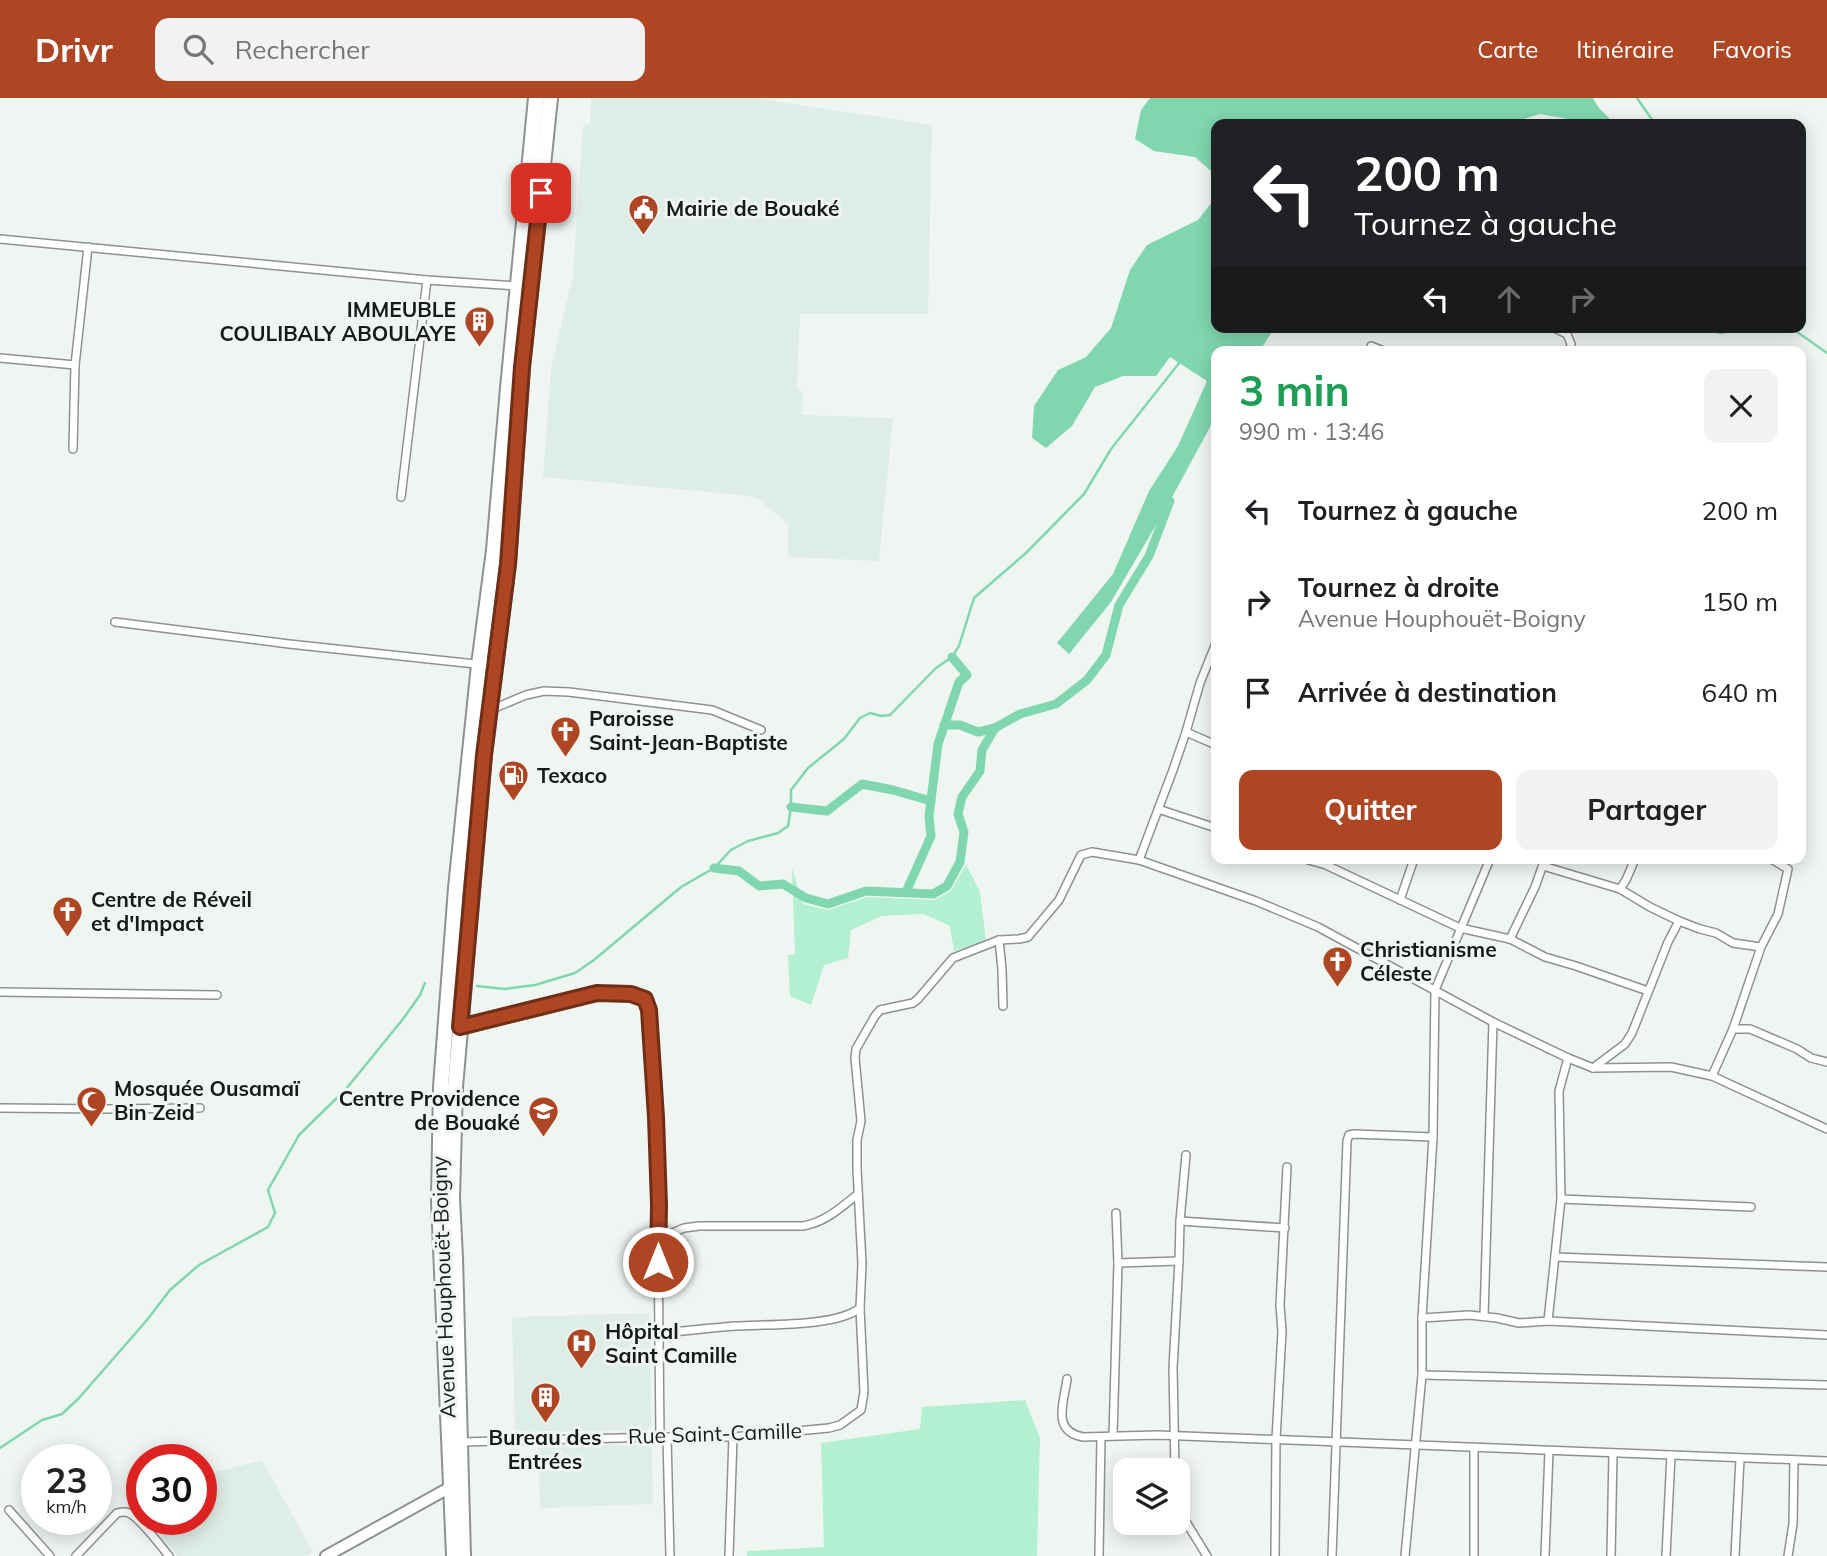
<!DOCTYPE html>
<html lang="fr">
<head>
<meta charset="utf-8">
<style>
  :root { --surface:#fff; --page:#f2f2f2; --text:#202124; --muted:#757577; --accent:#ae4624 }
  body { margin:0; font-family:Mulish,sans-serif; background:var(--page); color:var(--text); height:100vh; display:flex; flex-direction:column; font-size:26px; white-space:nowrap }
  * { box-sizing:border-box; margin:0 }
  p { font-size:23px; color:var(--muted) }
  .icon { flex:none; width:38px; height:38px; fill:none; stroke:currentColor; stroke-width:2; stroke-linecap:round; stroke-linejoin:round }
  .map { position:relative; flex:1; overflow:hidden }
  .panel { position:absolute; left:1211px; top:248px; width:595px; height:518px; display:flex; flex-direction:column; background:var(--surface); border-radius:14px; box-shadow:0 4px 18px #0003 }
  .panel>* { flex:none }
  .top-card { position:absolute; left:1211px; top:21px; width:595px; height:214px; border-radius:14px; box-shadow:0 4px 18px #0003; background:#202124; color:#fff; overflow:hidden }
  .tools { position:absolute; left:1113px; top:1360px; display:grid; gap:14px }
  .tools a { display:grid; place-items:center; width:77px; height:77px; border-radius:14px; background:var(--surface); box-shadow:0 4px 18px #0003; font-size:35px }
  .speed { position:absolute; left:21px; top:1346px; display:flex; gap:14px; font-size:35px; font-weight:700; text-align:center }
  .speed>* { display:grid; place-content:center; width:91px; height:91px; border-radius:50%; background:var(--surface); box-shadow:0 4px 18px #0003; line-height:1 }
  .speed small { font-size:18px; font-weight:400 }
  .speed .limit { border:10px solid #d22; background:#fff; color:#111 }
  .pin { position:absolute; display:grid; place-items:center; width:60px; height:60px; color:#fff; margin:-30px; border-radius:14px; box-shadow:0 4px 10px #0006 }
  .me { position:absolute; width:77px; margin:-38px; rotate:0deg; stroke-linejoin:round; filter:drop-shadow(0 0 5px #0008) }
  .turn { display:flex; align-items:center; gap:24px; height:147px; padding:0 28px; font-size:32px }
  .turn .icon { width:91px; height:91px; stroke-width:2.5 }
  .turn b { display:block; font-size:49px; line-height:60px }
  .lanes { display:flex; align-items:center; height:66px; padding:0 28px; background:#0003; justify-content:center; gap:35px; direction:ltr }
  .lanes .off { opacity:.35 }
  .round { display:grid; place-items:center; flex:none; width:74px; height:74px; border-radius:14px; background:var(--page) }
  .summary { display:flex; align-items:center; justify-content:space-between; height:119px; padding:0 28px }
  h1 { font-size:42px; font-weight:700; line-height:52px; color:#1e9e55 }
  .cta { display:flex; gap:14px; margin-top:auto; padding:14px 28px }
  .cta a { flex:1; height:80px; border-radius:14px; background:var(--accent); color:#fff; font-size:28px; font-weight:700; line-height:80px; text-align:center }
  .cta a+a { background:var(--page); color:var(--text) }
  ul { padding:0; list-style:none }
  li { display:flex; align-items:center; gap:21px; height:91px; padding:0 28px }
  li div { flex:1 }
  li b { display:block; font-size:26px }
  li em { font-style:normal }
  header { display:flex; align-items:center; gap:42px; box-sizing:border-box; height:98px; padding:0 35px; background:var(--accent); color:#fff }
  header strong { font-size:33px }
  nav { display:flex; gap:38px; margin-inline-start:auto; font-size:24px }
  .search { width:490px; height:63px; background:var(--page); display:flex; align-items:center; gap:18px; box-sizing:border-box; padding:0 24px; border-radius:14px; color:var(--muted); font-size:26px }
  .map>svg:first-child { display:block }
  .built { fill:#deede5 }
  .green { fill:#b3f0d2 }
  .water { fill:#80d7af }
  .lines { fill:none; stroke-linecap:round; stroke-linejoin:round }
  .stream { stroke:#80d7af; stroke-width:2.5 }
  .canal { stroke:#80d7af; stroke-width:9 }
  .street-casing { stroke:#8c928f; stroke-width:10 }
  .secondary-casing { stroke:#8c928f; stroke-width:14 }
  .highway-casing { stroke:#8c928f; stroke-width:18 }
  .street { stroke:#fff; stroke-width:7 }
  .secondary { stroke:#fff; stroke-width:10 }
  .highway { stroke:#fff; stroke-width:14 }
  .route-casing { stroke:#712e17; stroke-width:18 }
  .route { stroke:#ae4624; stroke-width:12 }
  .labels { text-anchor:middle; stroke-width:6; stroke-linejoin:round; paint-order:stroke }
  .poi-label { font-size:21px; font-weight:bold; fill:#181a19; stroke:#eff6f2; text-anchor:start }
  .street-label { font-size:21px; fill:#181a19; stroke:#eff6f2 }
</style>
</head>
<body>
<header>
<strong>Drivr</strong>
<div class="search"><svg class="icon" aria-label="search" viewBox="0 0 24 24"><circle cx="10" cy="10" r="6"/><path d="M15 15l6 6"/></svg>Rechercher</div>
<nav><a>Carte</a><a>Itinéraire</a><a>Favoris</a></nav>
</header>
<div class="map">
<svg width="1827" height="1458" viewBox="0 0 1827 1458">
  <rect width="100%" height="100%" fill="#eff6f2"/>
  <g class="built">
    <polygon points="591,0 754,0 932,27 928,216 800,216 797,290 803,294 802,317 893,320 879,463 788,459 788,426 761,403 751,398 543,379 551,271 573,177 583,27 590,25"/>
    <polygon points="649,1215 652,1327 648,1332 515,1335 512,1219"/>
    <polygon points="649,1347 652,1352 653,1406 540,1410 538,1348"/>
    <polygon points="262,1362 313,1454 306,1458 178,1458 146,1421 201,1421 201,1378"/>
  </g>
  <g class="green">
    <polygon points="966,766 980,794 986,843 954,853 950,828 924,816 882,818 851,832 848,860 824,867 811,907 790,898 788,857 795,857 792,770 803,806 828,812 867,799 934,802 951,793"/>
    <polygon points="1025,1302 1040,1340 1037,1458 747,1458 747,1453 824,1449 821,1345 920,1331 922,1309"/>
  </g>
  <polygon class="water" points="1150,0 1593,0 1599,10 1615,26 1582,26 1579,23 1540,16 1508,26 1216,26 1216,229 1275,229 1259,254 1216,254 1216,318 1170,403 1111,504 1069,556 1057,545 1113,476 1149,393 1178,348 1207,283 1170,259 1156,278 1123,278 1095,289 1072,328 1046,350 1032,340 1034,308 1058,272 1086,259 1111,230 1130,172 1147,147 1198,122 1216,99 1212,74 1195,59 1154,53 1135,41 1141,12"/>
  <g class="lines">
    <g class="stream">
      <polyline points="1637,0 1655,26"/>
      <polyline points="1700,229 1721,235 1746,229"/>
      <polyline points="1790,229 1827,255"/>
      <polyline points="477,888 505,891 535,887 575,875 594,862 681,789 714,770 731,752 748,743 778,735 788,728 791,709 791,692 808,670 844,641 860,620 870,615 881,618 890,617 936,570 952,559 959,548 974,500 1026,455 1084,396 1111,351 1180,264"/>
      <polyline points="0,1350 42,1322 62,1316 79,1300 147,1222 170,1192 199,1167 268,1129 275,1115 268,1092 299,1037 346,991 403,921 420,897 425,885"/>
    </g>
    <g class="canal">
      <polyline points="944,627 960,627 978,634 995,630 1020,616 1056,606 1087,582 1106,557 1119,507 1149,458 1170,403"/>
      <polyline points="791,709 827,713 862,686 893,692 931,703"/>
      <polyline points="714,770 739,773 759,788 783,786 806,800 828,806 866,793 933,796 947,788 960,764 964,734 958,716 962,699 980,673 982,652 995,630"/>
      <polyline points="906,794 931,738 929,718 938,646 959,584 967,577 952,559"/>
    </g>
    <defs>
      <g id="street">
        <polyline points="0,141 427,182 517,188"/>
        <polyline points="1552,229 1567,236 1571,246 1569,254"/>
        <polyline points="1371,248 1386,254"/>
        <polyline points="0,260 75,267"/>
        <polyline points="73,351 75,267 88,149"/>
        <polyline points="401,399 427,182"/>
        <polyline points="115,524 289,546 494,568"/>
        <polyline points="490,612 526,597 544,593 569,594 712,612 761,632"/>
        <polyline points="1186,634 1216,647"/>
        <polyline points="1158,711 1216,730"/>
        <polyline points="1305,761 1326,767 1460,830 1510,841 1545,859 1576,868 1648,893"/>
        <polyline points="1139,762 1173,672 1186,634 1200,585 1216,545"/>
        <polyline points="1543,768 1620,791 1650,809 1679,823 1700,831 1716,835 1733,845 1761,849"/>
        <polyline points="1620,791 1626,782 1635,761"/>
        <polyline points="1400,802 1414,761"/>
        <polyline points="1510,841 1535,789 1545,761"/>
        <polyline points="999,842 1002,871 1003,908"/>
        <polyline points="0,894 217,897"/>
        <polyline points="460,929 597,895 631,896 645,901 649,912 656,1019 659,1107 658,1141 660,1339"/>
        <polyline points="1733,931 1750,931 1797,951 1811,960 1827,964"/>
        <polyline points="1593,970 1625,946 1632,935 1668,844 1679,823"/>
        <polyline points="1712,978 1733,931 1761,849 1778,816 1788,771 1771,761"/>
        <polyline points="0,1010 107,1011 200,1010"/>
        <polyline points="1561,1101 1751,1109"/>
        <polyline points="1180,1123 1285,1130"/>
        <path d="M658,1141l26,-11 15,-2h104c23,-4 37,-18 55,-32"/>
        <polyline points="1555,1159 1827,1169"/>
        <polyline points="1118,1165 1179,1163"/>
        <polyline points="1484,1218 1493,924"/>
        <polyline points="1422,1220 1469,1217 1497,1220 1519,1225 1548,1223 1827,1237"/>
        <polyline points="1548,1223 1561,1101 1559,993 1568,960"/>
        <path d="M659,1235c26,-2 51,-5 77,-7 31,-2 100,1 124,-18"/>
        <polyline points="1422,1277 1827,1287"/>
        <path d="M1067,1281c-3,24 -16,52 16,58l75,-2 669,26"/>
        <polyline points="1113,1338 1118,1165 1116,1115"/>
        <polyline points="667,1339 670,1458"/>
        <polyline points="461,1344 660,1339 733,1339 829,1330 840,1327 861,1312 864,1294 860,1210 862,1166 857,1071 857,1042 861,1023 855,960 856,951 875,918 880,912 913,905 918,901 953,860 999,842 1019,841 1028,839 1059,802 1081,757 1092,754 1139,762 1256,803 1318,829 1493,924 1568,960 1593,970 1671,969 1712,978 1827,1031"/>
        <polyline points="1474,1350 1474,1458"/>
        <polyline points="1175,1372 1173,1270 1179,1163 1180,1123 1186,1057"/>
        <polyline points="1178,1411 1207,1458"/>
        <polyline points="9,1412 50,1458"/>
        <path d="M76,1458l41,-43c5,-1 7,-2 12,0 11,5 31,32 40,43"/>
        <polyline points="729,1458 733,1339"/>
        <polyline points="1099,1458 1101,1339"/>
        <polyline points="1275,1458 1276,1341 1282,1233 1280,1207 1287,1069"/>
        <polyline points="1332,1458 1347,1043 1349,1037 1354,1036 1433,1039"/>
        <polyline points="1405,1458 1422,1277 1422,1220 1433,1039 1435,892 1490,761"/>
        <polyline points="1545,1458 1549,1353"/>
        <polyline points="1611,1458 1613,1355"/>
        <polyline points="1666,1458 1671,1357"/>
        <polyline points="1735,1458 1740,1361"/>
        <polyline points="1788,1458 1793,1426 1794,1362"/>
      </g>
      <polyline id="secondary" points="326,1458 456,1386"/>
      <g id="highway">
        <polyline points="454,1458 439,1102 441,989 456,790 479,567 494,452 508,290 536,0"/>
        <polyline points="463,1458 455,1160 452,1100 455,989 484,657 508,466 522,269 550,0"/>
      </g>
    </defs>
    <use href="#street" class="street-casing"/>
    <use href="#secondary" class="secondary-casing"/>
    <use href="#highway" class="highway-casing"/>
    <use href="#street" class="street"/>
    <use href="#secondary" class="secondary"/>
    <use href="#highway" class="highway"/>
  </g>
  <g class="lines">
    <defs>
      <polyline id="route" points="541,95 522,269 508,466 484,657 460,929 597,895 631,896 645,901 649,912 656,1019 659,1107 658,1164"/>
    </defs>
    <use href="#route" class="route-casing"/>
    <use href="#route" class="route"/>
  </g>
  <defs>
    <symbol id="civic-pin" viewBox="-11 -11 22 30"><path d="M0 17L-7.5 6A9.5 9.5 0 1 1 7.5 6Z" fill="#ae4624" stroke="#eff6f2"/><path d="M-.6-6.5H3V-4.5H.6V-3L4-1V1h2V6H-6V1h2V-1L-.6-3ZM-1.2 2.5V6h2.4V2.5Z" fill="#fff"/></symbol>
    <symbol id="building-pin" viewBox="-11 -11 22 30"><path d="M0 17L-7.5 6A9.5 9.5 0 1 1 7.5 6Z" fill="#ae4624" stroke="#eff6f2"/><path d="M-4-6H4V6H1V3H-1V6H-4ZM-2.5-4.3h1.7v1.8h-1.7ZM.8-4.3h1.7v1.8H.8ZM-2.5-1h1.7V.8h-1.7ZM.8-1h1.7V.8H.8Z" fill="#fff"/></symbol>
    <symbol id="church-pin" viewBox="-11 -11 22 30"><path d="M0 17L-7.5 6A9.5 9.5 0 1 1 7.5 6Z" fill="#ae4624" stroke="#eff6f2"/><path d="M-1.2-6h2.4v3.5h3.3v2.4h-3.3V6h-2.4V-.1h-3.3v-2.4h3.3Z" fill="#fff"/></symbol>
    <symbol id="fuel-pin" viewBox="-11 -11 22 30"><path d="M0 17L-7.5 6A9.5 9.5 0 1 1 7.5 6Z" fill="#ae4624" stroke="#eff6f2"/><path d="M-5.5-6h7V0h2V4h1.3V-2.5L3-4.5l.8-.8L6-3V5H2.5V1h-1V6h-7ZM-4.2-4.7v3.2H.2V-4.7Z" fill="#fff"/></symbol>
    <symbol id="mosque-pin" viewBox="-11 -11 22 30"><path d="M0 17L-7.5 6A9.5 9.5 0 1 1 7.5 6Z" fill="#ae4624" stroke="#eff6f2"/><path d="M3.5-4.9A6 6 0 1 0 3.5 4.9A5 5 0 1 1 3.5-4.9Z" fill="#fff"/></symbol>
    <symbol id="university-pin" viewBox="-11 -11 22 30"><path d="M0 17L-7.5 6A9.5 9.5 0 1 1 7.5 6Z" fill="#ae4624" stroke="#eff6f2"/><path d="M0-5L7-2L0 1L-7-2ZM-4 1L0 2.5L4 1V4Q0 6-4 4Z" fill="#fff"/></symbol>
    <symbol id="hospital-pin" viewBox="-11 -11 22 30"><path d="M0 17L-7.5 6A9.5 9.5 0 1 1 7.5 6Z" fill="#ae4624" stroke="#eff6f2"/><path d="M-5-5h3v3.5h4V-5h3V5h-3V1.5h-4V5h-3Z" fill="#fff"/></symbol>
  </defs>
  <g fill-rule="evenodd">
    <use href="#civic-pin" x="626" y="94" width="35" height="47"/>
    <use href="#building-pin" x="462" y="206" width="35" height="47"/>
    <use href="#church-pin" x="548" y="616" width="35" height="47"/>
    <use href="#fuel-pin" x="496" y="660" width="35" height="47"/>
    <use href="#church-pin" x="50" y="796" width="35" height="47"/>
    <use href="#church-pin" x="1320" y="846" width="35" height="47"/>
    <use href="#mosque-pin" x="74" y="986" width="35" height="47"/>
    <use href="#university-pin" x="526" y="996" width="35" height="47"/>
    <use href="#hospital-pin" x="564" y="1228" width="35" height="47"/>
    <use href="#building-pin" x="528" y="1282" width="35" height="47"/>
  </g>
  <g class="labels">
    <g class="poi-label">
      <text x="666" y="118">Mairie de Bouaké</text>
      <text x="456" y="219" text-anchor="end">IMMEUBLE<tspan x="456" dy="24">COULIBALY ABOULAYE</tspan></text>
      <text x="589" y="628">Paroisse<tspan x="589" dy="24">Saint-Jean-Baptiste</tspan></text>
      <text x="537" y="685">Texaco</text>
      <text x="91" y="809">Centre de Réveil<tspan x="91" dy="24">et d'Impact</tspan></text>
      <text x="1360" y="859">Christianisme<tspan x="1360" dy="24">Céleste</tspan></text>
      <text x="114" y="998">Mosquée Ousamaï<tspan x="114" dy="24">Bin Zeid</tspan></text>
      <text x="520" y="1008" text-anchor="end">Centre Providence<tspan x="520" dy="24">de Bouaké</tspan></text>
      <text x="605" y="1241">Hôpital<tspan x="605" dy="24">Saint Camille</tspan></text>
      <text x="545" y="1347" text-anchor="middle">Bureau des<tspan x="545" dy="24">Entrées</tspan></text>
    </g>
    <g class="street-label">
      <text transform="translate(444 1189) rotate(-92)" y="7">Avenue Houphouët-Boigny</text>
      <text transform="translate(715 1336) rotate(-2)" y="7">Rue Saint-Camille</text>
    </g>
  </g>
</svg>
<div class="tools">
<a><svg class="icon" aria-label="layers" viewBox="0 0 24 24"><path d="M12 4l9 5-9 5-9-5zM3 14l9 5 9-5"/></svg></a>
</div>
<div class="speed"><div>23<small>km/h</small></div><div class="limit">30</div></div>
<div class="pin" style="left:541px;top:95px;background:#d93025"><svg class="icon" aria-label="arrive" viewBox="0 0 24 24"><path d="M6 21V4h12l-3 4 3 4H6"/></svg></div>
<svg class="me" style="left:658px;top:1164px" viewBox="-20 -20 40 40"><circle r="17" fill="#ae4624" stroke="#fff" stroke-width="3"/><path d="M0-11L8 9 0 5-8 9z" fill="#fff"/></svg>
<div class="top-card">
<div class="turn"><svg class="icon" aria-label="left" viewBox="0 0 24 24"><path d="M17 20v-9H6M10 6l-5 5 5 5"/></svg><div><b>200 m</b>Tournez à gauche</div></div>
<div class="lanes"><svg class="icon" aria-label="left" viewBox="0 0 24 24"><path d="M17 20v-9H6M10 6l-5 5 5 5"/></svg><svg class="icon off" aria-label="ahead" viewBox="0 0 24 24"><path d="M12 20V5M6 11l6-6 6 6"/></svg><svg class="icon off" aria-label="right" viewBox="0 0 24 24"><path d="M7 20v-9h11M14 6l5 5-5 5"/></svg></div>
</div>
<section class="panel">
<div class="summary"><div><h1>3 min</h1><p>990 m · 13:46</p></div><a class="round"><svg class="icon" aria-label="close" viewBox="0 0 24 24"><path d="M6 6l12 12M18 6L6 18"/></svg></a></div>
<ul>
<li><svg class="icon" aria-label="left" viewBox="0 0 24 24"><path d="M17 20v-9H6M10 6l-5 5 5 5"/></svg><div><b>Tournez à gauche</b></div><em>200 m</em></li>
<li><svg class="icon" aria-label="right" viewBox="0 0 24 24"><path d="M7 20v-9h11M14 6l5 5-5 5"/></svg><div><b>Tournez à droite</b><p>Avenue Houphouët-Boigny</p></div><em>150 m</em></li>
<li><svg class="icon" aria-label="arrive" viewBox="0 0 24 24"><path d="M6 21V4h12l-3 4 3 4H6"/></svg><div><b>Arrivée à destination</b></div><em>640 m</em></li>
</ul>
<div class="cta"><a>Quitter</a><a>Partager</a></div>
</section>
</div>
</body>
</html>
